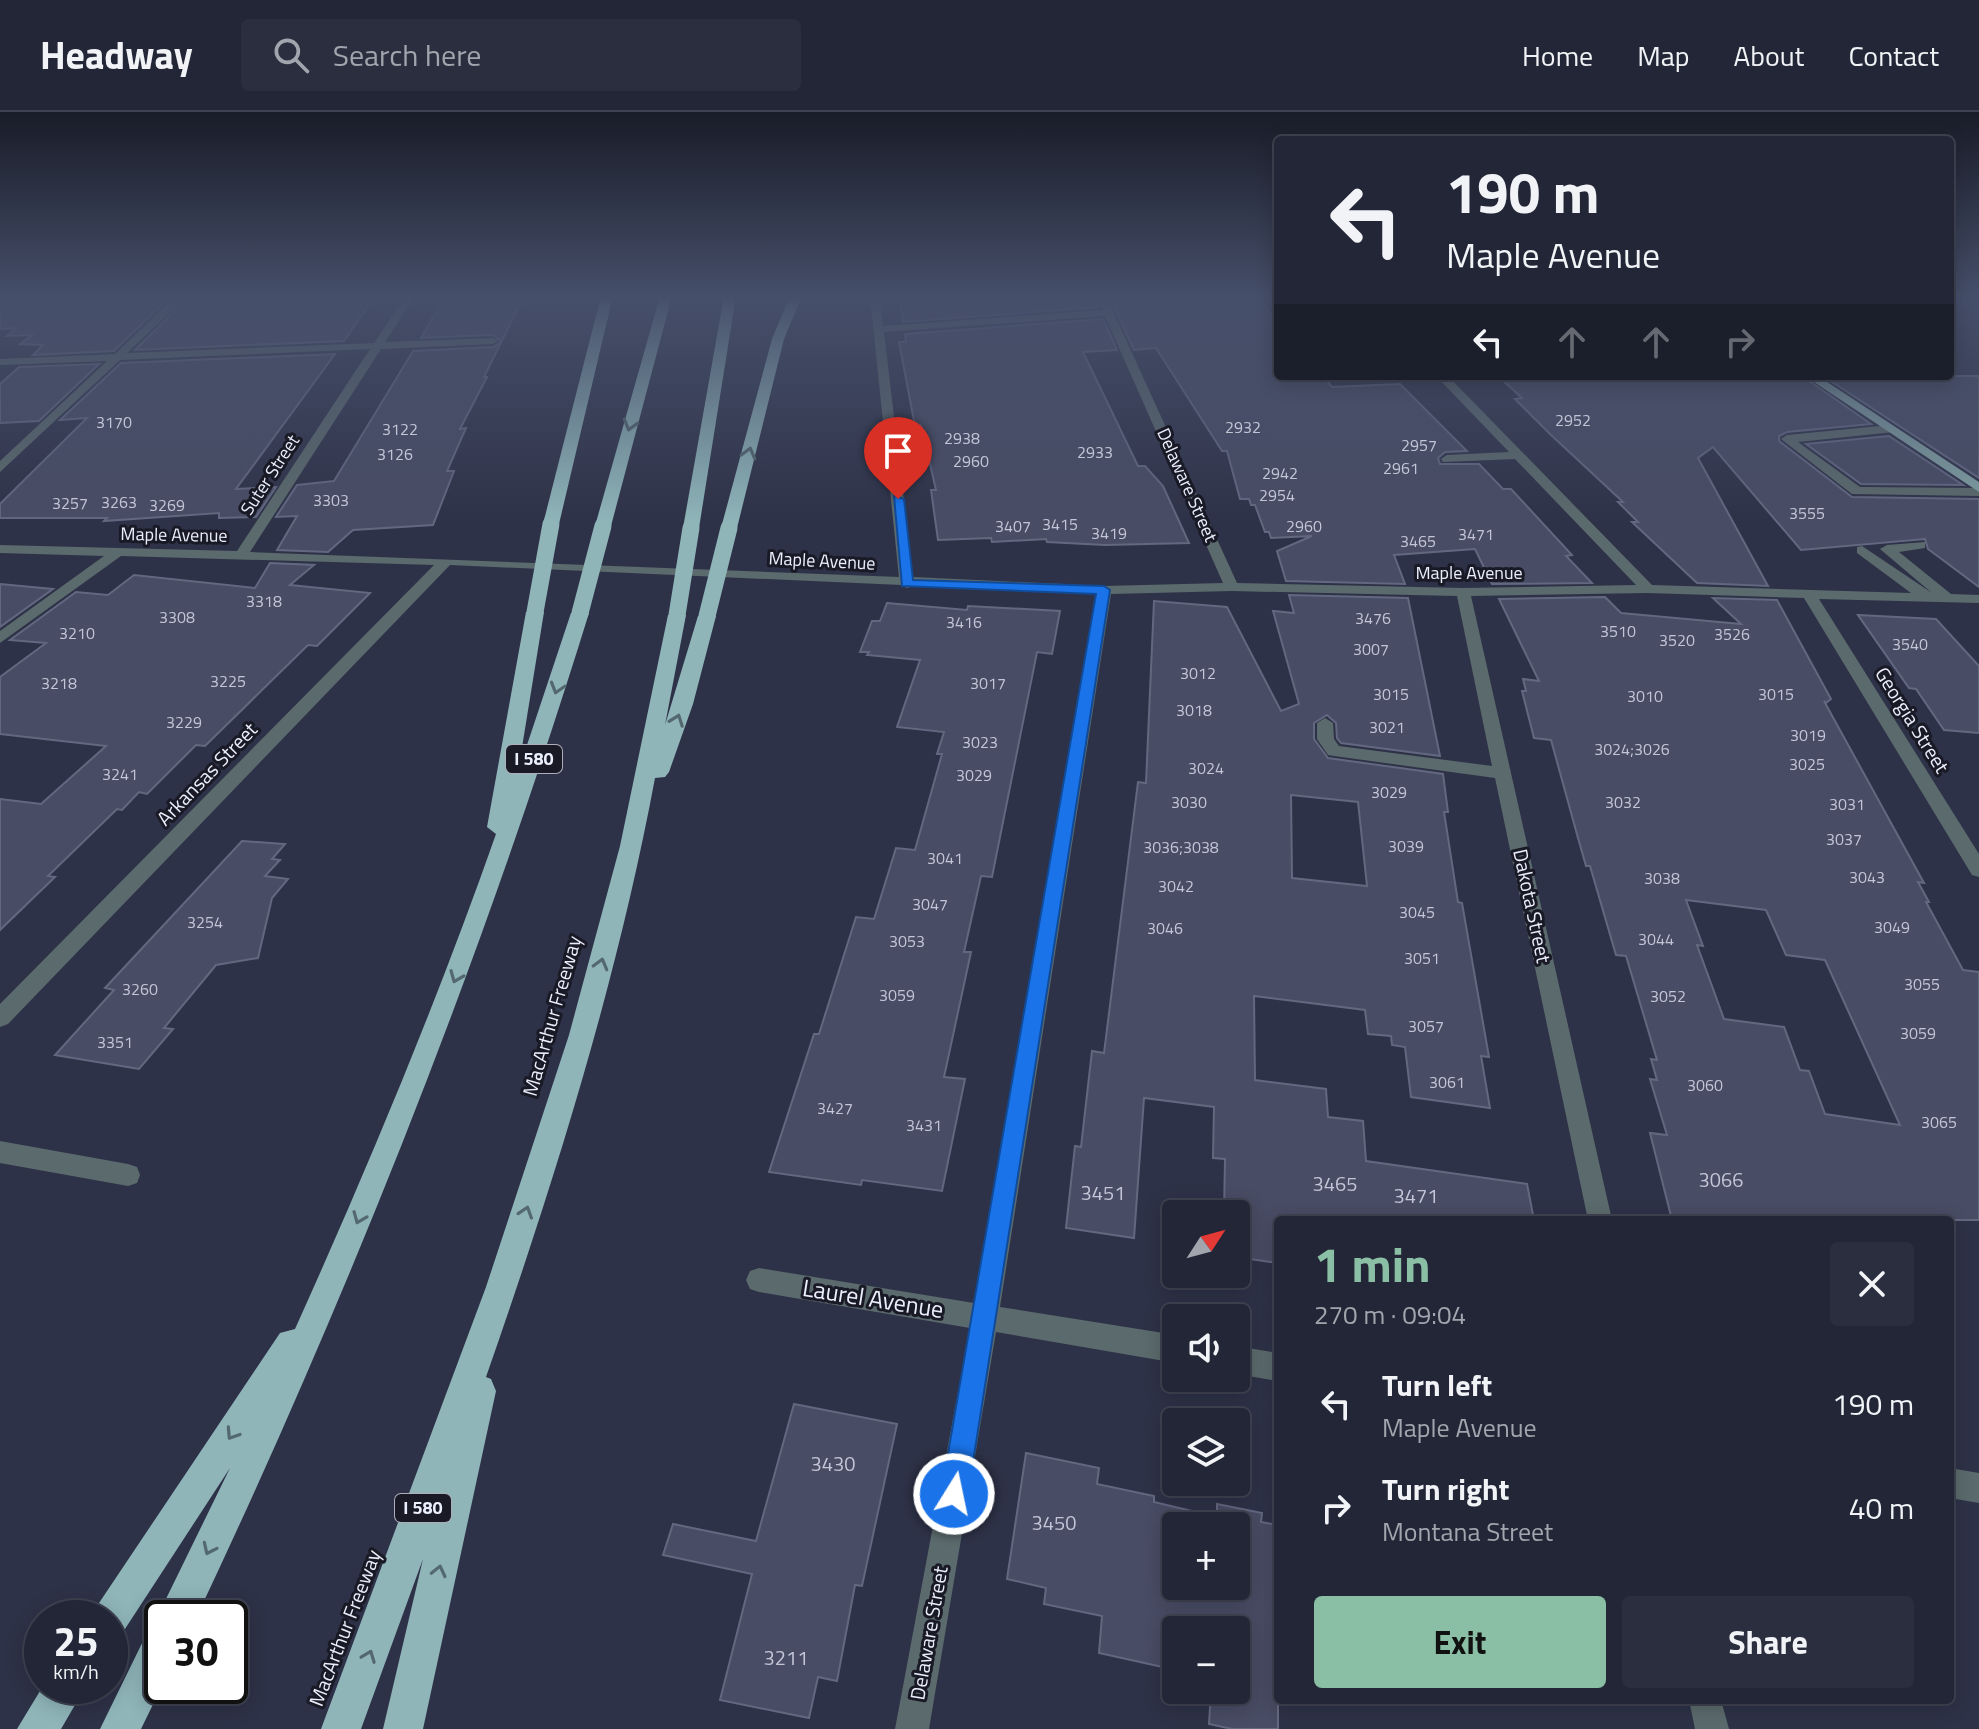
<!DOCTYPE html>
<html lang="en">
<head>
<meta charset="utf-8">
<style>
  :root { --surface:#222636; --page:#2a2e3e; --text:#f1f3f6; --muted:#a2a5ad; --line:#3f4351; --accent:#8abfa5 }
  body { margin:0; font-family:"Titillium Web",sans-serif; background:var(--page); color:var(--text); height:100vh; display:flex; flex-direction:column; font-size:30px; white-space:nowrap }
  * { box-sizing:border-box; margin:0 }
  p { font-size:26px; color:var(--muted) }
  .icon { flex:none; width:44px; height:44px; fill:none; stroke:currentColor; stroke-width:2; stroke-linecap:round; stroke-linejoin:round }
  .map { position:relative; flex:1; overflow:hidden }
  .side { position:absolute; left:1274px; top:1104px; width:680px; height:488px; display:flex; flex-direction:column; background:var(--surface); border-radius:8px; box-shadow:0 4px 20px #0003,0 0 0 2px var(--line) }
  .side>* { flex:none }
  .hud { position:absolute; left:1274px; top:24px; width:680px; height:244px; border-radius:8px; box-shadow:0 4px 20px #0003,0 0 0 2px var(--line); background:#222636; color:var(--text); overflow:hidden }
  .needle { width:52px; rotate:54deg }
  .tools { position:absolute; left:1162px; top:1088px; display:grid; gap:16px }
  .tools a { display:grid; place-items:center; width:88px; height:88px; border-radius:8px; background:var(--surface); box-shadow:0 4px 20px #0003,0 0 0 2px var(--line); font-size:40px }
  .speed { position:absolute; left:24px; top:1488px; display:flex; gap:16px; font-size:40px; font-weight:700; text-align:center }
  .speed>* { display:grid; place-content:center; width:104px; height:104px; border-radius:50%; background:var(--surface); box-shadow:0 4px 20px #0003,0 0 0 2px var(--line); line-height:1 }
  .speed small { font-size:20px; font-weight:400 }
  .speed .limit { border:4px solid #111; border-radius:12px; background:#fff; color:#111 }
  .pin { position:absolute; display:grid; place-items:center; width:68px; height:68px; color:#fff; margin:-82px -34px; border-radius:50% 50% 50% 0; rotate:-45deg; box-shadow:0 0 8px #0007 }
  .pin .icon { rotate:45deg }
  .me { position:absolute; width:88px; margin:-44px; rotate:10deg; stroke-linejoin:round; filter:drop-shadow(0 0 6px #0008) }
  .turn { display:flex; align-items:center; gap:28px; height:168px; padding:0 40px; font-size:36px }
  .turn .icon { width:104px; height:104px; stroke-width:2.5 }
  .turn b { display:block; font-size:56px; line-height:68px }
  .lanes { display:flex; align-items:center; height:76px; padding:0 40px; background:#0003; justify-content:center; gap:40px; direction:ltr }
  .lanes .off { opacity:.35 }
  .round { display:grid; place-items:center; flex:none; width:84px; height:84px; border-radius:8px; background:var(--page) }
  .overview { display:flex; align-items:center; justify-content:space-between; height:136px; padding:0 40px }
  h1 { font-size:48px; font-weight:700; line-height:60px; color:var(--accent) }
  .primary-button { display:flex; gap:16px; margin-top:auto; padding:16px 40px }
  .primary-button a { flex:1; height:92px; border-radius:8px; background:var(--accent); color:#111; font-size:32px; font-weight:700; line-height:92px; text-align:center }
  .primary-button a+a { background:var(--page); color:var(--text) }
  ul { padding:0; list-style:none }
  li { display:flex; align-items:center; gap:24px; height:104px; padding:0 40px }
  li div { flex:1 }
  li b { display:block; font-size:30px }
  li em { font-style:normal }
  header { display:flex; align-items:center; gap:48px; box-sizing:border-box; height:112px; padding:0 40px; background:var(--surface); border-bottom:2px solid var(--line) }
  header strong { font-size:38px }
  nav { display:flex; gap:44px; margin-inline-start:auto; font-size:28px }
  .search { width:560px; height:72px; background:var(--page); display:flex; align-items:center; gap:20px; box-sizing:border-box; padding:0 28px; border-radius:8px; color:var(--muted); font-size:30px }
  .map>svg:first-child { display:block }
  .building { fill:#484c64; stroke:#636881; stroke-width:2; fill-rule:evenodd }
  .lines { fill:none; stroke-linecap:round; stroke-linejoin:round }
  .minor { fill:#5b6a6c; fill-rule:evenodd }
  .major { fill:#81a0a3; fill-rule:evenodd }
  .highway { fill:#8fb5b9; fill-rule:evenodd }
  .highway-bridge { stroke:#8fb5b9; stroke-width:17 }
  .oneway { stroke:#54686f }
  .route { fill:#1a73e8; stroke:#114b97; stroke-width:2 }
  .labels { text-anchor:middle; stroke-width:6; stroke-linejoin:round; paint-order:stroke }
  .number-label { font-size:16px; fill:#c2c6d7 }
  .far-street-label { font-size:18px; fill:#ebeefd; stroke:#191a25 }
  .shield { fill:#191a25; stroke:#acaebc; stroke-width:2 }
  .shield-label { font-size:18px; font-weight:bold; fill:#ebeefd }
  .street-label { font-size:20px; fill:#ebeefd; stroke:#191a25 }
  .near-number-label { font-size:20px; fill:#c2c6d7 }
  .near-street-label { font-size:24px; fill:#ebeefd; stroke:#191a25 }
</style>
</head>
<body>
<header>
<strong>Headway</strong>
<div class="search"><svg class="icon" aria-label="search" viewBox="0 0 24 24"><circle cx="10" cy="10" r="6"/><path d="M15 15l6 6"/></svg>Search here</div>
<nav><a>Home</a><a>Map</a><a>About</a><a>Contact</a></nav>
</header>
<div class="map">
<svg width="1979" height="1617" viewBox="0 0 1979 1617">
  <rect width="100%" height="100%" fill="#2e3248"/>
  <g class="building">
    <polygon points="0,184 171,184 114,239 33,243 43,233 20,232 32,223 7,224 17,216 0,217"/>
    <polygon points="190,184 375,184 344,229 135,238"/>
    <polygon points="445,184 494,184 493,187 506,187 503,193 520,192 484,265 487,265 460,317 466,316 447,359 454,359 433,413 353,418 328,440 277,438 297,404 276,405 297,373 334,369 413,239 493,235 501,230 493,223 421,226"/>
    <polygon points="903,184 1093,184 1098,195 903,210 900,190 904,190"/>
    <polygon points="1109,184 1256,184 1278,211 1278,264 1323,264 1332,275 1400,272 1467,339 1445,340 1438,346 1440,352 1479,352 1503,377 1511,377 1572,443 1566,444 1592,471 1492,472 1475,437 1394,443 1405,472 1286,469 1277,439 1312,424 1271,426 1269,420 1265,420 1255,393 1251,393 1249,387 1240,387 1227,339 1222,339 1156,236 1134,238"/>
    <polygon points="1103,207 1117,238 1083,240 1138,354 1145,354 1163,374 1189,431 1105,433 1047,430 1046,427 992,430 991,426 938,428 931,378 936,378 921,313 915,314 899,230 906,230 905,222"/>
    <polygon points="335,242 236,377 276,375 256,405 219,406 219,401 104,409 107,406 0,406 0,392 87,306 60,308 121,251"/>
    <polygon points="99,252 39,309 0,311 0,272 19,255"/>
    <polygon points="1498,264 1802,264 1871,312 1787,320 1779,324 1779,329 1852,385 1979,387 1979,475 1928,437 1925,427 1801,438 1713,335 1698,346 1768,474 1697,471 1632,410 1638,410 1618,390 1623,390 1550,322 1515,287 1522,286"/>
    <polygon points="1823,264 1979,264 1979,366"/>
    <polygon points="1889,324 1963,373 1861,372 1806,332"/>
    <polygon points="270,451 314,453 290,473 370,481 317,534 308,533 205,634 196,633 147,682 139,680 122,698 117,697 48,764 55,765 0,818 0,687 41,692 106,634 0,622 0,565 46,531 10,528 76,480 108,483 134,463 255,476"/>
    <polygon points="0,472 53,477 0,515"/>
    <path d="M1289,483l119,3 32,158 -99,-13 -4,-5 -1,-15 -9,-8 -13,8v16l14,19 115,16 5,38h-4l14,90 4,1 27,154 -8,-1 9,52 -79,-11 -6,-50 -13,-2 -1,-9 -23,-2 -3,-24 -111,-14 1,84 71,9 2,28 35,4 3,40 161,23 7,36h-256v43l-42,-6v-43h-12l1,-55 -12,-1 1,-51 -70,-9 -10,140 -68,-10 9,-82 6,1 11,-96 12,2 34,-271 8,1 8,-182 73,6 54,104 18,-7 -26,-93 21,2zM1291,683l67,7 9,84 -75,-8z"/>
    <path d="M1605,485l16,16 120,11 -28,-26 64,2 54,99 -5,4 -2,-2 100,182 -6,-1 11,20h-3l37,68 16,2v248h-307l-22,-87 17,2 -17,-56 7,1 -6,-21 6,1 -31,-104 -10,-1 -26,-89h-4l-8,-28 -27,-98 -17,-2 -12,-47h4l-3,-12 16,2 -40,-82zM1686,788l80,10 20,45 39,5 75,165 -75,-11 -16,-43 -9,-1 -16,-43 -60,-8 -27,-74 6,1z"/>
    <polygon points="887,491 967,498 968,494 1060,499 1052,542 1037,540 992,765 981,764 964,840 971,840 944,965 965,967 942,1079 862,1068 861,1073 769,1060 814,922 819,922 856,805 874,807 896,736 915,738 942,642 937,642 944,620 897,615 920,548 867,543 869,540 860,540 872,509 880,509"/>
    <polygon points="1858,503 1936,507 1979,554 1979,621 1944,618 1916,577 1909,576"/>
    <polygon points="242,729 285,732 272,747 280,748 265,764 288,767 272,786 258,846 216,853 164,916 173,917 139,957 55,943 114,878 105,876"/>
    <polygon points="794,1292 897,1312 862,1474 855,1473 837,1569 818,1565 809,1606 720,1588 752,1462 663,1443 673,1412 756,1429"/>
    <path d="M1026,1341l73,15 -2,16 57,12v6l63,15v-13l45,9 -1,9 17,3v204h-46l-23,-5 2,-34h25v-60h-60v40l-77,-17 3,-37 -58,-12 2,-16 -39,-9zM1176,1414h60v60h-60z"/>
  </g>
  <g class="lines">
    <g class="minor">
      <path d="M176,184h11l-60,57 247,-10 31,-47h10l-30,46 108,-4 5,3 -5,3 -112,5 -131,203 649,25 -29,-281h10l3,30 220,-16 -7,-14h10l131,287 226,5 173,-3 -121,-126 -72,3 -2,-3 6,-4 62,-3 -73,-76h12l204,209 259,8 -54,-40v-6l5,-1 70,47 -52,-44 7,-4 38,-3v6l-26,4 52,42 28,1v8l-160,-4 160,255v23l-7,-2 -168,-277 -156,-5 -177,3 141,624h-24l-93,-442 -161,-22 -6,-1 -11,-16v-16l8,-5 8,5 1,16 5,7 153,20 -35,-170 -225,-5 -121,3 -111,713 176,28v28l-180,-31 -67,397h-34l75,-401 -211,-36 -9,-3 -4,-9 4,-9 9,-3 215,35 122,-709 -183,-8 -6,2 -6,-3 -451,-20 -442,459 -8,3v-23l434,-439 -313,-9 -121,87v-12l104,-75 -104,-3v-8l237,6 133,-202 -250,11 -120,112v-11l107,-100 -107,4v-6l115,-5zM1105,204l118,267 -119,3 -191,-9 -29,-245z"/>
      <polygon points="1890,313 1896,317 1894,320 1798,330 1860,375 1979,376 1979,384 1852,382 1781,327 1787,323"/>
      <polygon points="0,1029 128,1052 137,1055 140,1063 137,1071 128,1074 0,1051"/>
      <polygon points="1236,1234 1278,1241 1278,1269 1236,1262"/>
      <polygon points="1950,1356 1979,1361 1979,1391 1950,1386"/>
      <polygon points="1689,1588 1721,1588 1729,1617 1695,1617"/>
    </g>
    <polygon class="major" points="1805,264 1818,264 1979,370 1979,380"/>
    <g class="highway">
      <polygon points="601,184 613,184 559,412 551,417 543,412"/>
      <polygon points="660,184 672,184 611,414 603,419 597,417 595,414"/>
      <polygon points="724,184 736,184 699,416 691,421 683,416"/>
      <polygon points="790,184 802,184 784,227 737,416 735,419 723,419 721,416 772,227"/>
      <path d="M535,495l9,5 -26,160 53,-159 9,-5 9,5c-107,346 -238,677 -393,1005h-34v68l-21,43h-41l48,-98 13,-5 -4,-8 6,-13 67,-137 -107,164 -13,6v-20h-19l6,-12 183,-273 15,-4c73,-162 142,-327 201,-495l-9,-7 39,-215z"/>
      <path d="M677,498l9,5 -21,110 33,-109 9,-5 9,5 -23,88 -24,68 -4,5 -10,1c-38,204 -101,404 -169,599l5,2 5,12 -73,338h-40l40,-170 -62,170h-40l165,-442 83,-252 51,-189 48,-231z"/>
      <polygon points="43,1574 86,1574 61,1617 17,1617"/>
    </g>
    <g class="highway-bridge">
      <polyline points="535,500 551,412"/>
      <polyline points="580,501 603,414"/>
      <polyline points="677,503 691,416"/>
      <polyline points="707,504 729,416"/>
    </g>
  </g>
  <defs><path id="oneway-chevron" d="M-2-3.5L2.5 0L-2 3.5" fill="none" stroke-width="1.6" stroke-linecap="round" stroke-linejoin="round" transform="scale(2)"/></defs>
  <g class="oneway">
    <use href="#oneway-chevron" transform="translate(630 313) rotate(106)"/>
    <use href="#oneway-chevron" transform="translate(749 341) rotate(-75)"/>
    <use href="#oneway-chevron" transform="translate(557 576) rotate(107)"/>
    <use href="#oneway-chevron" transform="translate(677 608) rotate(-70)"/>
    <use href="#oneway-chevron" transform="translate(601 852) rotate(-75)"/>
    <use href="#oneway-chevron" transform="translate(456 865) rotate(112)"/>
    <use href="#oneway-chevron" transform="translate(526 1100) rotate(-72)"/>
    <use href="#oneway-chevron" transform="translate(359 1106) rotate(112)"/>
    <use href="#oneway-chevron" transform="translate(232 1322) rotate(123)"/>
    <use href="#oneway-chevron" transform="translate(209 1437) rotate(115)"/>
    <use href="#oneway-chevron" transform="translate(439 1459) rotate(-77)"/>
    <use href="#oneway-chevron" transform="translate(369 1544) rotate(-69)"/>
  </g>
  <linearGradient id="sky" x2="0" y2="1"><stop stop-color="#191c28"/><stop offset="0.45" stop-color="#464f6a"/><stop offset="1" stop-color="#464f6a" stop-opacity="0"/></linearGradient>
  <rect width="1979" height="411" fill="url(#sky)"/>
  <polygon class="route" points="894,384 904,387 913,468 1104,474 1110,478 968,1382 964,1391 954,1395 945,1391 941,1382 1096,482 902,474"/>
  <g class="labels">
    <g class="number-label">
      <text x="1573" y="314">2952</text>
      <text x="114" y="316">3170</text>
      <text x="1243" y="321">2932</text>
      <text x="400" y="323">3122</text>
      <text x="962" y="332">2938</text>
      <text x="1419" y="339">2957</text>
      <text x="1095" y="346">2933</text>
      <text x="395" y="348">3126</text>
      <text x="971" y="355">2960</text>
      <text x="1401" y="362">2961</text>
      <text x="1280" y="367">2942</text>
      <text x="1277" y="389">2954</text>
      <text x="331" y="394">3303</text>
      <text x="119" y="396">3263</text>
      <text x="70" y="397">3257</text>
      <text x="167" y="399">3269</text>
      <text x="1807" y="407">3555</text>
      <text x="1060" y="418">3415</text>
      <text x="1013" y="420">3407</text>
      <text x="1304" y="420">2960</text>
      <text x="1109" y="427">3419</text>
      <text x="1476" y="428">3471</text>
      <text x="1418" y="435">3465</text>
      <text x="264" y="495">3318</text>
      <text x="177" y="511">3308</text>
      <text x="1373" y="512">3476</text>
      <text x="964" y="516">3416</text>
      <text x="1618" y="525">3510</text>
      <text x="77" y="527">3210</text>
      <text x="1732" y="528">3526</text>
      <text x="1677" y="534">3520</text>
      <text x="1910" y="538">3540</text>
      <text x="1371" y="543">3007</text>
      <text x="1198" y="567">3012</text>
      <text x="228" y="575">3225</text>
      <text x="59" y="577">3218</text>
      <text x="988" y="577">3017</text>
      <text x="1391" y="588">3015</text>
      <text x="1776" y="588">3015</text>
      <text x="1645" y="590">3010</text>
      <text x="1194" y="604">3018</text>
      <text x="184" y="616">3229</text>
      <text x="1387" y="621">3021</text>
      <text x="1808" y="629">3019</text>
      <text x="980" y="636">3023</text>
      <text x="1632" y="643">3024;3026</text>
      <text x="1807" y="658">3025</text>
      <text x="1206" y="662">3024</text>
      <text x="120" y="668">3241</text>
      <text x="974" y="669">3029</text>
      <text x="1389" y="686">3029</text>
      <text x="1189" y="696">3030</text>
      <text x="1623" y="696">3032</text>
      <text x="1847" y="698">3031</text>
      <text x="1844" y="733">3037</text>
      <text x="1406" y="740">3039</text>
      <text x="1181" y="741">3036;3038</text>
      <text x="945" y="752">3041</text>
      <text x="1867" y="771">3043</text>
      <text x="1662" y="772">3038</text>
      <text x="1176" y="780">3042</text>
      <text x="930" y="798">3047</text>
      <text x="1417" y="806">3045</text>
      <text x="205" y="816">3254</text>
      <text x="1892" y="821">3049</text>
      <text x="1165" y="822">3046</text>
      <text x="1656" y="833">3044</text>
      <text x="907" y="835">3053</text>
      <text x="1422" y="852">3051</text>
      <text x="1922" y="878">3055</text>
      <text x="140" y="883">3260</text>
      <text x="897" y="889">3059</text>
      <text x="1668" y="890">3052</text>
      <text x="1426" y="920">3057</text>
      <text x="1918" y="927">3059</text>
      <text x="115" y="936">3351</text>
      <text x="1447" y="976">3061</text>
      <text x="1705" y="979">3060</text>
      <text x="835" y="1002">3427</text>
      <text x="1939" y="1016">3065</text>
      <text x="924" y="1019">3431</text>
    </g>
    <g class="far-street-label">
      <text transform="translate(270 363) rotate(-57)" y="6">Suter Street</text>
      <text transform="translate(1187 373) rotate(66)" y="6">Delaware Street</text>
      <text transform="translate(174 423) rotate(1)" y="6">Maple Avenue</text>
      <text transform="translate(822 449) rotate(3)" y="6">Maple Avenue</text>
      <text x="1469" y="467">Maple Avenue</text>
    </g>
    <g class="shield">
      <rect x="506" y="633" width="56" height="28" rx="6"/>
      <rect x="395" y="1382" width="56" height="28" rx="6"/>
    </g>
    <g class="shield-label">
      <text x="534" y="653">I 580</text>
      <text x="423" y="1402">I 580</text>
    </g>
    <g class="street-label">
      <text transform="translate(1912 608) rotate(58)" y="7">Georgia Street</text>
      <text transform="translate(207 662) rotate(-46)" y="7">Arkansas Street</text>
      <text transform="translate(1532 794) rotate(78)" y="7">Dakota Street</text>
      <text transform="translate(552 904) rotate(-74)" y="7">MacArthur Freeway</text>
      <text transform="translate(345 1516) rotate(-69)" y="7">MacArthur Freeway</text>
      <text transform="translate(929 1521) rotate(-80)" y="7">Delaware Street</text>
    </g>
    <g class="near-number-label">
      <text x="1721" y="1075">3066</text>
      <text x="1335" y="1079">3465</text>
      <text x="1103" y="1088">3451</text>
      <text x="1416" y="1091">3471</text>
      <text x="833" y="1359">3430</text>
      <text x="1054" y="1418">3450</text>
      <text x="786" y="1553">3211</text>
    </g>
    <g class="near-street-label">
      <text transform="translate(873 1187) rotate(9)" y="8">Laurel Avenue</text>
    </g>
  </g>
</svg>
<div class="tools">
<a><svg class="needle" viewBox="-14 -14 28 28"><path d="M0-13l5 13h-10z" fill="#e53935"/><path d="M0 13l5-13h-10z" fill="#a2a5ad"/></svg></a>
<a><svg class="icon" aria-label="sound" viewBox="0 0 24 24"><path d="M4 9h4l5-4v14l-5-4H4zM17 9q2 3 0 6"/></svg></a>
<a><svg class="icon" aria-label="layers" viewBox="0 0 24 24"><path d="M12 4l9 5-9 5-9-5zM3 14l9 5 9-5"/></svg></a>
<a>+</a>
<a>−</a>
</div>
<div class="speed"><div>25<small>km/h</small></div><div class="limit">30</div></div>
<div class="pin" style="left:898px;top:387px;background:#d93025"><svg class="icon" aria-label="arrive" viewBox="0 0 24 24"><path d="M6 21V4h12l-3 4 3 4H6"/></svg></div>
<svg class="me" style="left:954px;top:1382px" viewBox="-20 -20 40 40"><circle r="17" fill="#1a73e8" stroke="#fff" stroke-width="3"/><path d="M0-11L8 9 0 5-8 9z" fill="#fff"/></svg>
<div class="hud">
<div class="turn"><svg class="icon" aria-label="left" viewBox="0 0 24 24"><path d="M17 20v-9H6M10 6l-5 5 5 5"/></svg><div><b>190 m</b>Maple Avenue</div></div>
<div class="lanes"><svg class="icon" aria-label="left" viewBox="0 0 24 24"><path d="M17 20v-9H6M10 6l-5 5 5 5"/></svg><svg class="icon off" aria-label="ahead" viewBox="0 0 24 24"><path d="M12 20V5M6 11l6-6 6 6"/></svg><svg class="icon off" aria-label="ahead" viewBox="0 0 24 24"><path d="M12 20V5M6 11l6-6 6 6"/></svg><svg class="icon off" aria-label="right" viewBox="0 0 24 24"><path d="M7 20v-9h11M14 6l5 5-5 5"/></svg></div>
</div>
<section class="side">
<div class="overview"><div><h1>1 min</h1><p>270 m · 09:04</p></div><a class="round"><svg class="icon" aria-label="close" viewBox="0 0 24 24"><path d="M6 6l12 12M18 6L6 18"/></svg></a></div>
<ul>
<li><svg class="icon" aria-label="left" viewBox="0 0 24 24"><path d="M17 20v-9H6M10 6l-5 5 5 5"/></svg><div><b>Turn left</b><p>Maple Avenue</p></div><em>190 m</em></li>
<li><svg class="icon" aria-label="right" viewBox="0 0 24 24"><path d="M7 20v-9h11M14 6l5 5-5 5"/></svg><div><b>Turn right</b><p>Montana Street</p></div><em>40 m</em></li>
</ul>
<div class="primary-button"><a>Exit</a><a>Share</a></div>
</section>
</div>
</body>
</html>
